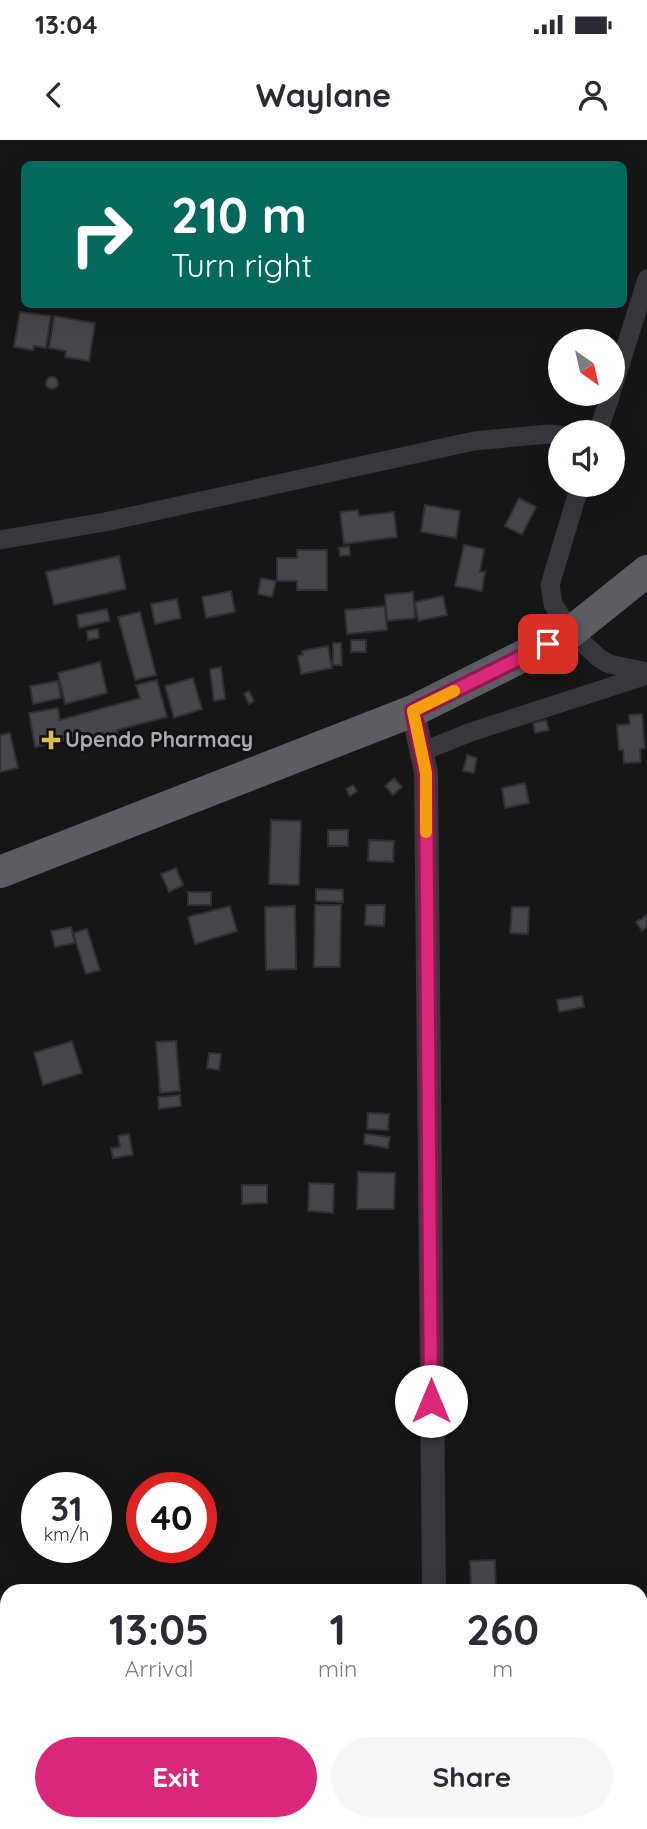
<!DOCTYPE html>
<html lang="en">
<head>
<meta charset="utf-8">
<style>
  :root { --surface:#fff; --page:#f7f7f7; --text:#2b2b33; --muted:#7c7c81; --accent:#db2777 }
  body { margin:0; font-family:Quicksand,sans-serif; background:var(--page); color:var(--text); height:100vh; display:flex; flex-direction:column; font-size:26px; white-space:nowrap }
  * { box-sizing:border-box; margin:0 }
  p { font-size:23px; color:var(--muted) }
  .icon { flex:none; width:38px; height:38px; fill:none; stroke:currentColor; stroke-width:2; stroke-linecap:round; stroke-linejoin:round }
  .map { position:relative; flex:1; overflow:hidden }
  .panel { position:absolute; left:0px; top:1444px; width:648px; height:247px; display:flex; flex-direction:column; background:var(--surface); border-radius:21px 21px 0 0; box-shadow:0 7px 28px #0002 }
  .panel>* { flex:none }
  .hud { position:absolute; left:21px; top:21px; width:606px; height:147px; border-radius:10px; box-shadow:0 7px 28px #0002; background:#00695c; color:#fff; overflow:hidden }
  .needle { width:46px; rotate:146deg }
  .buttons { position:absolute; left:548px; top:189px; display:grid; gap:14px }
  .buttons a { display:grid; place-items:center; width:77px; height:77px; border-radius:50%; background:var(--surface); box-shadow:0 7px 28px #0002; font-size:35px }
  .speed { position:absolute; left:21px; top:1332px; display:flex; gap:14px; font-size:35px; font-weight:700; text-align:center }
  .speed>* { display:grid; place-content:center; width:91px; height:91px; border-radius:50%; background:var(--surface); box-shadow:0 7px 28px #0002; line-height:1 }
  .speed small { font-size:18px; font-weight:400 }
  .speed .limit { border:10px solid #d22; background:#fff; color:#111 }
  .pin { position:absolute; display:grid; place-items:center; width:60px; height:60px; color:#fff; margin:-30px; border-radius:14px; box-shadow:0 4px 10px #0006 }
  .me { position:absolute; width:77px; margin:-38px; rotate:0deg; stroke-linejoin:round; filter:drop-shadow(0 0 5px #0008) }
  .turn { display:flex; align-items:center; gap:24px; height:147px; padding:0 35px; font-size:32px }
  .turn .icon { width:91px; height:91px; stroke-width:2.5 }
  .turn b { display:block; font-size:49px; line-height:60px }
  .eta { display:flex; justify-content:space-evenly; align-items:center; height:119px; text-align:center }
  .eta b { font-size:42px; font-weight:700; line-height:49px }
  .button { display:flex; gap:14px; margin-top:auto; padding:14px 35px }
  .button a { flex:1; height:80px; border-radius:42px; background:var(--accent); color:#fff; font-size:28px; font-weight:700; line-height:80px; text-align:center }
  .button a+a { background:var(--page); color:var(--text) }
  .status { display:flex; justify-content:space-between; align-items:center; height:49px; padding:0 35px; background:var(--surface); direction:ltr }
  .status svg { height:19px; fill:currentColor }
  header { display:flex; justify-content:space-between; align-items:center; height:91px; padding:0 35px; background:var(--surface); font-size:32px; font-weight:700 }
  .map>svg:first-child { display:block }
  .building { fill:#454649; stroke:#303033; stroke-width:2 }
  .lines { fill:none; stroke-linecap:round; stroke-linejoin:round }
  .minor { stroke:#37373c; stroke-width:19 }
  .tertiary { stroke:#37373c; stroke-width:24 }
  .trunk { stroke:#5c5c63; stroke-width:32 }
  .route-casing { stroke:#8e194d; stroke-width:18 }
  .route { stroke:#db2777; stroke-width:12 }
  .slow { stroke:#f59e0b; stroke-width:12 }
  .poi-dot { fill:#dbc049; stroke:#111112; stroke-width:2.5 }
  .labels { text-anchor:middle; stroke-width:6; stroke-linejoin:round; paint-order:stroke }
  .poi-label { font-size:21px; font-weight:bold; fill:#a9abb5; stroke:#111112; text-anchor:start }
</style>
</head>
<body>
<div class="status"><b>13:04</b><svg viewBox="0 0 49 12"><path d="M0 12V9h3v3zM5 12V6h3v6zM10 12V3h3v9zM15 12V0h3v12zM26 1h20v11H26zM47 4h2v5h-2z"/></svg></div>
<header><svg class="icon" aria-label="back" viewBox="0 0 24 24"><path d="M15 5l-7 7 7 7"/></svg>Waylane<svg class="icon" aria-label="person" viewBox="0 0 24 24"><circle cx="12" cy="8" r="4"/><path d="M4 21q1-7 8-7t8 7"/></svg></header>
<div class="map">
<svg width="647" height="1689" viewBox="0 0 647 1689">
  <rect width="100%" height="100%" fill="#161617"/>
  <g class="building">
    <polygon points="20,172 51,176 46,208 34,206 33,210 14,207"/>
    <polygon points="54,176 95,183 89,221 65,217 66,211 49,208"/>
    <circle cx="52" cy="243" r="6"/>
    <polygon points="612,320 622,327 615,338 612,337"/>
    <polygon points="519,358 536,367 522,395 505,386"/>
    <polygon points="425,365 460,371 456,398 421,392"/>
    <polygon points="358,370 359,376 394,372 397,397 344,404 340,372"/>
    <polygon points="464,405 484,409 480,432 485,432 482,451 455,446"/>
    <polygon points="349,406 350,415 340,416 339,408"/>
    <polygon points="297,410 327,410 327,450 297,450 297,441 277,441 277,418 297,418"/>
    <polygon points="119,416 126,449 54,465 46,432"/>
    <polygon points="261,438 276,441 272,457 258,454"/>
    <polygon points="231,451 235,472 206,478 202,457"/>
    <polygon points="413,452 415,478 387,481 385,455"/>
    <polygon points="443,456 447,475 418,481 415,462"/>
    <polygon points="177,459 181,478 155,484 151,464"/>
    <polygon points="385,466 387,490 347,494 345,470"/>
    <polygon points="107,469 110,481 79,488 77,475"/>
    <polygon points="140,472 156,535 135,540 118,477"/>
    <polygon points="98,489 99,498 88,500 87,491"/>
    <rect x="351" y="500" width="15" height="12"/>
    <polygon points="333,503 341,503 342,525 333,525"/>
    <polygon points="328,506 332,528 301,534 298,516 303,515 302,511"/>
    <polygon points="100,522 107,553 65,564 58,533"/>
    <polygon points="221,527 225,559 214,561 210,529"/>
    <polygon points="193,538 202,569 174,578 165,546"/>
    <polygon points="157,540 167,577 117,590 119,597 80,608 77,598 35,607 29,573 58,568 60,580 140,558 136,545"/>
    <polygon points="58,541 61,558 33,564 30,546"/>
    <polygon points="249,551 254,561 249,564 244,554"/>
    <polygon points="642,574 645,608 640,609 641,622 624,623 623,610 619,610 617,585 630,584 629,575"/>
    <polygon points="546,580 549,590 535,593 533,583"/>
    <polygon points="10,593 18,628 0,632 0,595"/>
    <polygon points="467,615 477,618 474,633 463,631"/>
    <polygon points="394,638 402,647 393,655 385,646"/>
    <polygon points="525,643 529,663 505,668 502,648"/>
    <polygon points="353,645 357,651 350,656 346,649"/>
    <polygon points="271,680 301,681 299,745 269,744"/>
    <rect x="328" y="690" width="20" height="16"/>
    <polygon points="369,700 394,701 393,722 368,721"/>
    <polygon points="176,728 183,745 169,752 161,734"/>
    <polygon points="316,749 343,750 343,762 316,761"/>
    <rect x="188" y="752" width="23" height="13"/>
    <polygon points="315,765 341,765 340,827 314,827"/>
    <polygon points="366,765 385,765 384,786 365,785"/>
    <polygon points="230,766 237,791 195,804 188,777"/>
    <polygon points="295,766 296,829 266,830 265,767"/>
    <polygon points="512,767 529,767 528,794 510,793"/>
    <polygon points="647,775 647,787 642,791 636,782"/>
    <polygon points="71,787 75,803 55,807 51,791"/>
    <polygon points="87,789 100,830 86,834 73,793"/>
    <polygon points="582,856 584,867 559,872 557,860"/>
    <polygon points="72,901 82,933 43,945 34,913"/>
    <polygon points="176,901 180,951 160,953 156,902"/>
    <polygon points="209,913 221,914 219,930 207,928"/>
    <polygon points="180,955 181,966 159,969 158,957"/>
    <polygon points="368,973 389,974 388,990 367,989"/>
    <polygon points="129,994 133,1015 113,1018 111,1008 120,1007 118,996"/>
    <polygon points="365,994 390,997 388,1008 364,1004"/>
    <polygon points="358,1032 395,1033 394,1069 357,1069"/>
    <polygon points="309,1043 334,1044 333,1073 308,1071"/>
    <polygon points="242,1045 267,1045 267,1063 242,1064"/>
    <polygon points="495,1420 496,1451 471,1451 470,1421"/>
    <polygon points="168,1684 200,1684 202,1689 152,1689"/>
    <polygon points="311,1684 336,1684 336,1687 312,1689"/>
  </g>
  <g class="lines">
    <g class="minor">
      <polyline points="612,250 647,139"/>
      <polyline points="598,292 611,254"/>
      <polyline points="580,345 550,445 553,464 571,492 599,518 609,524 647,532"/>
      <polyline points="0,400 105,382 474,301 549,294 560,295"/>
      <polyline points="421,612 471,592 647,535"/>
    </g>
    <g class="tertiary">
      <polyline points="413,571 426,633 434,1451"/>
      <polyline points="438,1684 438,1689"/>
    </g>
    <polyline class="trunk" points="0,732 413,571 571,492 647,431"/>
  </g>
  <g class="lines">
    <defs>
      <polyline id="route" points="431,1261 426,633 413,571 548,504"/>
    </defs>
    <use href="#route" class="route-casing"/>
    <use href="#route" class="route"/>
    <polyline class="slow" points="426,692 426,633 413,571 454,551"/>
  </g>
  <path class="poi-dot" d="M47.5 589.5h7v7h7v7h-7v7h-7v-7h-7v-7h7z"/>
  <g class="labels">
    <g class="poi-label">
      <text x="65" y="607">Upendo Pharmacy</text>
    </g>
  </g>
</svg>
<div class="buttons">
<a><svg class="needle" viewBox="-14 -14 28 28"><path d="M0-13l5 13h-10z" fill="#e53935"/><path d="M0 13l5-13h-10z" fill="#7c7c81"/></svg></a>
<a><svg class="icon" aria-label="sound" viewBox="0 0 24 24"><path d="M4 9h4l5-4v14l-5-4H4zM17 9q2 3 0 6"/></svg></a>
</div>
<div class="speed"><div>31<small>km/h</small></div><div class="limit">40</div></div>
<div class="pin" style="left:548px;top:504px;background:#d93025"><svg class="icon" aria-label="arrive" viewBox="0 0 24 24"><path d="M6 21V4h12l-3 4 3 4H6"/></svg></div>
<svg class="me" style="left:431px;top:1261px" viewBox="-20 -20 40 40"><circle r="19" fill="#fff"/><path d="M0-13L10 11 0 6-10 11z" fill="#db2777"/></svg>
<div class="hud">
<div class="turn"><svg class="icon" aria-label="right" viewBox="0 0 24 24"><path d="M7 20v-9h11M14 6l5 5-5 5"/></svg><div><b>210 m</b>Turn right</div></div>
</div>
<section class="panel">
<div class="eta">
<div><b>13:05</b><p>Arrival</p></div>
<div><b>1</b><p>min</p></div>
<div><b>260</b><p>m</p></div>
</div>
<div class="button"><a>Exit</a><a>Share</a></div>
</section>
</div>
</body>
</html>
